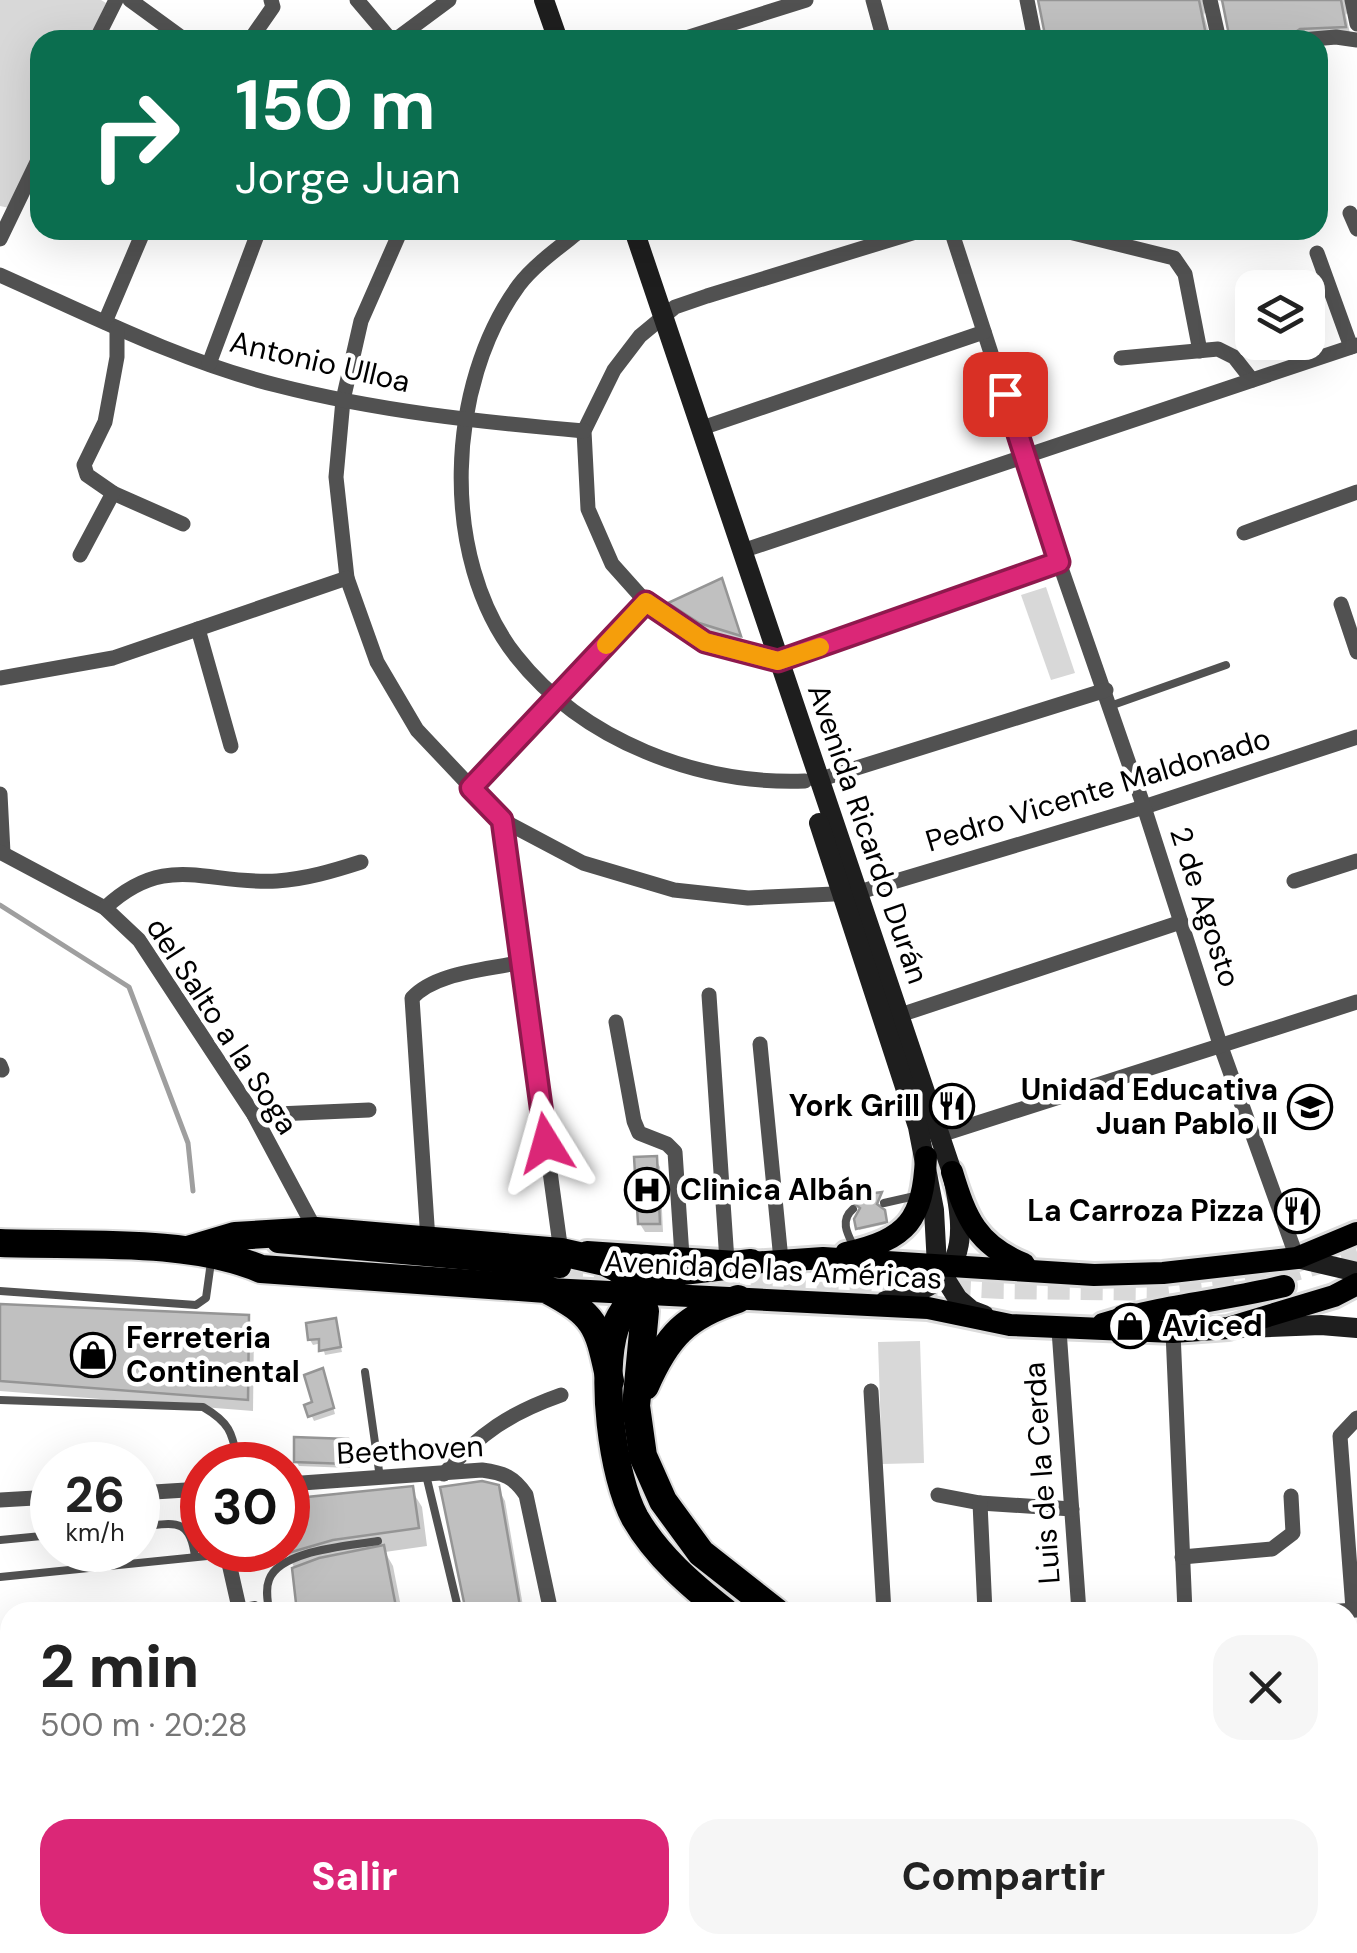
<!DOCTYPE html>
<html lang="es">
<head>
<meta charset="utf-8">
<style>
  :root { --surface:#fff; --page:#f6f6f6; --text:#222; --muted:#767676; --accent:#db2777 }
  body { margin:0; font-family:"DM Sans",sans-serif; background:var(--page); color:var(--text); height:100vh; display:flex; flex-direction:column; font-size:38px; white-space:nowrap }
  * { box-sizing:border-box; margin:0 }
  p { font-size:32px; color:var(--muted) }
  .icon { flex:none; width:55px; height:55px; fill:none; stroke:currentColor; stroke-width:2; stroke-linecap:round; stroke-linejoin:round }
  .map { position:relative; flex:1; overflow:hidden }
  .sheet { position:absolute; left:0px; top:1602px; width:1358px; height:352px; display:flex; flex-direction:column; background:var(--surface); border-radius:30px 30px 0 0; box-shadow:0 10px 40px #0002 }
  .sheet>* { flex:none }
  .hud { position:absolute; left:30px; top:30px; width:1298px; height:210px; border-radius:30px; box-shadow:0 10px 40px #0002; background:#0b6e4f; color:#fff; overflow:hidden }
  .fabs { position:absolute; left:1235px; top:270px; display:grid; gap:20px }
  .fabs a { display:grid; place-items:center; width:90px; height:90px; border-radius:20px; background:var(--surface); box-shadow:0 10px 40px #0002; font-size:50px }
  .speed { position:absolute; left:30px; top:1442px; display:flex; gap:20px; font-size:50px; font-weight:700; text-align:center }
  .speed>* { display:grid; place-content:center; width:130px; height:130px; border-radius:50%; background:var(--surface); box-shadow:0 10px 40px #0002; line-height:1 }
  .speed small { font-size:25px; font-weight:400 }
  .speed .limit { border:15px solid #d22; background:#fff; color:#111 }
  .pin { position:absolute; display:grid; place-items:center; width:85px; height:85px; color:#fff; margin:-42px; border-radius:20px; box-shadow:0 5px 15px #0006 }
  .me { position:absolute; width:110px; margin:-55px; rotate:352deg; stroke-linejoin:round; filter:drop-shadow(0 0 8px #0008) }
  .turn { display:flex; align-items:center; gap:35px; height:210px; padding:0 40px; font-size:45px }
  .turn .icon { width:130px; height:130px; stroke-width:2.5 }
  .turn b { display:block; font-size:70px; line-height:85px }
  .round { display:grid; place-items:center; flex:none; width:105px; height:105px; border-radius:30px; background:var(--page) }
  .summary { display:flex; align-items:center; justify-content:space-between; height:170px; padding:0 40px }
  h1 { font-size:60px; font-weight:800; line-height:75px }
  .action { display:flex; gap:20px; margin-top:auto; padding:20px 40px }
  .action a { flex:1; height:115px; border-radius:30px; background:var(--accent); color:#fff; font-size:40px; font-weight:800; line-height:115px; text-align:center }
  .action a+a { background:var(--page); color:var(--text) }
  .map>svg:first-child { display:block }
  .green { fill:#d8d8d8 }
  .shadow { fill:#0003 }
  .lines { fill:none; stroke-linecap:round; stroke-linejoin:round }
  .stream { stroke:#9f9f9f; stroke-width:5 }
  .river { stroke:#9f9f9f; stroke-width:30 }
  .building { fill:#c0c0c0; stroke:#959595; stroke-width:2.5 }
  .primary-tunnel { stroke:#d9d9d9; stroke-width:22; stroke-dasharray:22 11; stroke-linecap:butt }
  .primary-casing { stroke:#dbdbdb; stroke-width:28 }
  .highway-casing { stroke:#dbdbdb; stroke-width:32 }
  .lane { stroke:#515151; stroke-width:8 }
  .street { stroke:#515151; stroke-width:15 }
  .secondary { stroke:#1e1e1e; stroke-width:20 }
  .primary { stroke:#000; stroke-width:22 }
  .highway { stroke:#000; stroke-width:28 }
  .route-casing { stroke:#8e194d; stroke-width:25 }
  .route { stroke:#db2777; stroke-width:18 }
  .slow { stroke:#f59e0b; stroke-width:18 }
  .labels { text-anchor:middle; stroke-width:9; stroke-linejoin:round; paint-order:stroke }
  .street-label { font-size:30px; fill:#000; stroke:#fff }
  .poi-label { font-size:30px; font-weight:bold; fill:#000; stroke:#fff; text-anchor:end }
</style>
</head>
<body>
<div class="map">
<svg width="1357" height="1953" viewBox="0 0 1357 1953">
  <rect width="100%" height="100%" fill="#fff"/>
  <g class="green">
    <polygon points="0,0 101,0 106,3 89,40 40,40 40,152 14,209 0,206"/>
    <polygon points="1046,587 1075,673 1051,680 1021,595"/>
    <polygon points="920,1341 924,1463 882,1464 878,1342"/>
    <polygon points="1348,1628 1357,1628 1357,1717 1348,1719"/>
  </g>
  <g class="shadow">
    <polygon points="1039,0 1216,0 1208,4 1204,15 1211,40 1048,40"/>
    <polygon points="1217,0 1351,0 1352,4 1346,15 1351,38 1232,40 1225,3"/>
    <polygon points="721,581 726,589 743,643 706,631 676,612 671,604"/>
    <polygon points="655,1158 660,1167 663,1232 645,1232 640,1224"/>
    <polygon points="881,1195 876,1206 884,1215 886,1224 859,1230 857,1220 863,1208 854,1198"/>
    <polygon points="0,1307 247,1318 254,1330 253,1411 0,1391"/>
    <polygon points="334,1320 342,1352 325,1355 322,1343 313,1345 310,1340"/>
    <polygon points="325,1376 335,1414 314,1421 307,1406 315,1403"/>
    <polygon points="347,1441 350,1468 299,1466 296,1461"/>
    <polygon points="497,1487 505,1501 524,1612 468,1612"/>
    <polygon points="411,1489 422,1507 427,1546 385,1552 393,1566 402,1612 299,1612 294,1567 286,1550 288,1501"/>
  </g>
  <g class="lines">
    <polyline class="stream" points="0,905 129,987 188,1143 193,1191"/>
    <g class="river">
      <polyline points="1348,1754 1357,1750"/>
      <polyline points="1165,1953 1174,1945"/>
    </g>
  </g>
  <g class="building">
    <polygon points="1038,0 1199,0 1207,40 1046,40"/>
    <polygon points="1222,0 1341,0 1346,27 1300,29 1291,35 1262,40 1230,40"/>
    <polygon points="722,578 741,636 699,623 668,603"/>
    <polygon points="657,1156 660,1224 638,1224 634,1157"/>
    <polygon points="882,1192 877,1204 885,1210 887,1222 856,1229 854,1219 860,1208 852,1202 851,1196"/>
    <polygon points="0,1304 249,1315 248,1400 0,1381"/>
    <polygon points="336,1318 341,1347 319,1351 319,1339 308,1340 306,1323"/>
    <polygon points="323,1368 334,1408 308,1417 304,1405 312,1402 304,1375"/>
    <polygon points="294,1437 348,1439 348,1464 294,1462"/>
    <polygon points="482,1481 499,1485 521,1612 466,1612 440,1487"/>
    <polygon points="413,1486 419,1528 333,1540 288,1553 288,1499"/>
    <polygon points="384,1545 397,1612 297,1612 292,1568 319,1558"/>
  </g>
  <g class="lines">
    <g class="primary-tunnel">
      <polyline points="561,1274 723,1287"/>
      <polyline points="718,1276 1003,1288 1165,1290 1264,1279 1357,1252"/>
    </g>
    <defs>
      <g id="primary">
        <path d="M952,1172c14,46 25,73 72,92"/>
        <polyline points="278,1242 560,1267"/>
        <polyline points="587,1252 751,1263 823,1258 1094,1275 1163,1273 1297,1258 1357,1233"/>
        <path d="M846,1253c62,-14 77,-33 80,-96"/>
        <polyline points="550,1289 928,1308 1010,1325 1173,1332 1228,1328 1334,1296 1357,1284"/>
        <path d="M1103,1324c59,-19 121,-23 181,-38"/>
      </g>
      <g id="highway">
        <path d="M0,1243c80,3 188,-5 261,26l285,20c52,27 52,38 64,92"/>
        <polyline points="188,1250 235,1236 316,1231 561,1252 605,1262 617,1268 630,1278 645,1311 636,1406 643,1456 663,1501 701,1553 776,1612"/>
        <path d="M645,1386c22,-50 41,-70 93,-87"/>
        <path d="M725,1612c-34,-27 -68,-56 -90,-94 -23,-42 -35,-144 -20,-190 8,-21 26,-40 42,-54l94,-11"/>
        <polyline points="1145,1945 1155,1953"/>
        <polyline points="1197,1945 1208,1953"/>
      </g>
    </defs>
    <use href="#primary" class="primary-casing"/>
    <use href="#highway" class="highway-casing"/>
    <g class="lane">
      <polyline points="1110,706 1226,665"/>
      <polyline points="884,1203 915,1196"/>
      <path d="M853,1209c-14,12 -5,26 2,40"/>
      <polyline points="0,1291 196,1305 206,1298 211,1262"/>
      <polyline points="365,1372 380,1478"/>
      <path d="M0,1400l203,7c29,17 29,27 36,58"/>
      <polyline points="426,1475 459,1612"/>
      <path d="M138,1527c34,-3 52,-12 57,30"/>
      <polyline points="0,1540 52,1535"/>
      <polyline points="0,1577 227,1554"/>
      <polyline points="239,1608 255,1605 265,1612"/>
      <path d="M269,1612c-1,-10 -4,-22 0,-32 10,-30 81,-34 109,-39"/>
      <polyline points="0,1839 10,1864"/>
      <polyline points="0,1931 10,1933"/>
    </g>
    <g class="street">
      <polyline points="130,0 185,40"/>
      <polyline points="357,0 391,40"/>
      <polyline points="873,0 884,40"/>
      <polyline points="1027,0 1035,40"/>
      <polyline points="1210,0 1219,40"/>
      <polyline points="1352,0 1357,24"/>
      <polyline points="96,40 116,0"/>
      <polyline points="250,40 273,7 271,0"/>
      <polyline points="395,40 449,0"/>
      <polyline points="680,40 806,0"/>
      <polyline points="1301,40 1336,37 1357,40"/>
      <polyline points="1350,213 1357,229"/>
      <polyline points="401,230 361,321 343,400 336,477 347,578 377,662 417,730 502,820 583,863 674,890 748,898 856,893 1144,807 1357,737"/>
      <path d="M581,230c-20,16 -47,35 -62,55 -73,99 -80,273 -3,371 67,85 183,129 289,125"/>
      <polyline points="922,230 707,296 675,307 640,336 614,370 584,431 588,509 612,564 646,602 705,641 777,661 1059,562"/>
      <polyline points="951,230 1059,562 1144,807 1220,1044 1297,1258"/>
      <polyline points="1061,230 1174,258 1185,274 1200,351"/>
      <polyline points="0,239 40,156"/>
      <polyline points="1317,253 1351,347"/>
      <path d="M0,275c90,40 180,86 276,110 101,26 204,37 308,46"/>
      <polyline points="105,322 144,230"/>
      <polyline points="1121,358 1218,349 1234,357 1252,380"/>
      <polyline points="209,364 259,230"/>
      <polyline points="702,428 984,332"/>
      <polyline points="113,493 183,524"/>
      <polyline points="1244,533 1357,492"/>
      <polyline points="742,551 1357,345"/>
      <polyline points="80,555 113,493 87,475 84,465 105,422 117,357 117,328"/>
      <polyline points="1341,604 1357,652"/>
      <polyline points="198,629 231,746"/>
      <polyline points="0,678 113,658 347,578"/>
      <polyline points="818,780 1106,690"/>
      <polyline points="471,788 646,602"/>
      <polyline points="0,794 3,853"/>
      <polyline points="502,820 561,1252"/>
      <polyline points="0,852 105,908 139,940 254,1115 316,1231"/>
      <polyline points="1294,881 1357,861"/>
      <path d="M105,908c61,-57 101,-23 172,-27 29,-2 56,-10 84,-19"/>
      <polyline points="709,995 727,1261"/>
      <polyline points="897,1016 1181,922"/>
      <polyline points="616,1022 634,1121 639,1133 667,1144 675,1152 682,1256"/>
      <polyline points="760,1044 781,1260"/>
      <polyline points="0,1065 2,1070"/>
      <polyline points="254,1115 369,1110"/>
      <polyline points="937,1136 1357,1002"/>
      <path d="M428,1240l-16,-242c24,-26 75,-28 109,-36"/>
      <polyline points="1059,1330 1079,1612"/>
      <polyline points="1173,1332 1185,1612"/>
      <polyline points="871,1391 884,1612"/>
      <path d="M444,1474c36,-41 66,-61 117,-79"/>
      <path d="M288,1484l194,-14c22,3 32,7 44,25l25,117"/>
      <polyline points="138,1493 202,1489"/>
      <polyline points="938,1495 980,1503 1072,1509"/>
      <polyline points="0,1500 52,1497"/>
      <polyline points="980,1503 985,1612"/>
      <polyline points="226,1550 240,1612"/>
      <polyline points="1182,1557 1272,1549 1293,1533 1291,1496"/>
      <polyline points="1353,1609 1340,1436 1357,1418"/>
      <polyline points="1323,1612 1357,1610"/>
      <polyline points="0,1714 10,1756"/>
      <polyline points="56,1945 59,1953"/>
      <polyline points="296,1953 307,1945"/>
      <polyline points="403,1953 443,1945"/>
    </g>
    <g class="secondary">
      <polyline points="544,0 558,40"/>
      <path d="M634,230l318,942c16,72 15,112 -67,129"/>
      <polyline points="819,823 918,1127 934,1210 937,1266 958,1299 971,1310 984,1315"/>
      <polyline points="1297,1258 1357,1272"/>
      <polyline points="1245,1328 1321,1325 1357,1328"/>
    </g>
    <use href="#primary" class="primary"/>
    <use href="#highway" class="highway"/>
  </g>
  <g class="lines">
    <defs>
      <polyline id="route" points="546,1143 502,820 471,788 646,602 705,642 778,661 1059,562 1005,394"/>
    </defs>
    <use href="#route" class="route-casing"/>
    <use href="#route" class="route"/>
    <polyline class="slow" points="606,645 646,602 705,642 778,661 820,647"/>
  </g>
  <defs>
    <symbol id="restaurant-ring" viewBox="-11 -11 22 22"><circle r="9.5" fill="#fff" stroke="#000" stroke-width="1.5"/><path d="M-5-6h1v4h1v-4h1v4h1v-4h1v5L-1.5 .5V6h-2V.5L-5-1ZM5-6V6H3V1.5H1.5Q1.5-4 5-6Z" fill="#000"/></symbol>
    <symbol id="school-ring" viewBox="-11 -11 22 22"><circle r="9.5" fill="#fff" stroke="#000" stroke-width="1.5"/><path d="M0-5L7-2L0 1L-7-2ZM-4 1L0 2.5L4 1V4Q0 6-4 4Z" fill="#000"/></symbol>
    <symbol id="hospital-ring" viewBox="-11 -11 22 22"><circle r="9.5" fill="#fff" stroke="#000" stroke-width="1.5"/><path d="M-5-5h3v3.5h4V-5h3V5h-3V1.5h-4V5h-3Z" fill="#000"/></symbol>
    <symbol id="shop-ring" viewBox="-11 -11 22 22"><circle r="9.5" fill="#fff" stroke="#000" stroke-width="1.5"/><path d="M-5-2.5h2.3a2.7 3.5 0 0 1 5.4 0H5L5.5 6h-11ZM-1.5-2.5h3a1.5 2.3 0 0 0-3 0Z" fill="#000"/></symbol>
  </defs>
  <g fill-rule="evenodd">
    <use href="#restaurant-ring" x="927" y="1081" width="50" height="50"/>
    <use href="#school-ring" x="1285" y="1082" width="50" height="50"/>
    <use href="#hospital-ring" x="622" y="1165" width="50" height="50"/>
    <use href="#restaurant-ring" x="1272" y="1186" width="50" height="50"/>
    <use href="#shop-ring" x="1105" y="1301" width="50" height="50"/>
    <use href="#shop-ring" x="68" y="1330" width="50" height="50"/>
  </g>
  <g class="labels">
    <g class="street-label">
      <text transform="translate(320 362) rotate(13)" y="10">Antonio Ulloa</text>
      <text transform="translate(1098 790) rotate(-17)" y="10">Pedro Vicente Maldonado</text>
      <text transform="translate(868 834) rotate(71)" y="10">Avenida Ricardo Durán</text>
      <text transform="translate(1205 907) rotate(72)" y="10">2 de Agosto</text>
      <text transform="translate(222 1026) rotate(57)" y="10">del Salto a la Soga</text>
      <text transform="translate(773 1270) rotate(3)" y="10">Avenida de las Américas</text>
      <text transform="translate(410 1450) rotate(-3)" y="10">Beethoven</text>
      <text transform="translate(1042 1473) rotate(-94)" y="10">Luis de la Cerda</text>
    </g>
    <g class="poi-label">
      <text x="1278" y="1100">Unidad Educativa<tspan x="1278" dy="34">Juan Pablo II</tspan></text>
      <text x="920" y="1116">York Grill</text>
      <text x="680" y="1200" text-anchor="start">Clinica Albán</text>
      <text x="1264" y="1221">La Carroza Pizza</text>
      <text x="1162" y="1336" text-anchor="start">Aviced</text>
      <text x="126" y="1348" text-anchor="start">Ferreteria<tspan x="126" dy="34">Continental</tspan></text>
    </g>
  </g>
</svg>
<div class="fabs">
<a><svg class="icon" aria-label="layers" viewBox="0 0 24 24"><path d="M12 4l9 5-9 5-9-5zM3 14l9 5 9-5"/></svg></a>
</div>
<div class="speed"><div>26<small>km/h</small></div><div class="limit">30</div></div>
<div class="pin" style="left:1005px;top:394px;background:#d93025"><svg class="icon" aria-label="arrive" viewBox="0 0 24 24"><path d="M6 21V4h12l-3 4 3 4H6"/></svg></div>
<svg class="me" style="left:546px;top:1143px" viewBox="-20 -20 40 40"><path d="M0-17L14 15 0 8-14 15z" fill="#db2777" stroke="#fff" stroke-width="4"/></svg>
<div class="hud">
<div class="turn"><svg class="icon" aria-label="right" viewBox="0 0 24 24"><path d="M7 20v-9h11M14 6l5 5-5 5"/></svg><div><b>150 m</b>Jorge Juan</div></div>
</div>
<section class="sheet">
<div class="summary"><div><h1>2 min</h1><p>500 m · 20:28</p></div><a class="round"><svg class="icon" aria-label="close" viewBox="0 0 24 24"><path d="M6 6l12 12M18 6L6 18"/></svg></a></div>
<div class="action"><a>Salir</a><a>Compartir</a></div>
</section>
</div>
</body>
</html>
